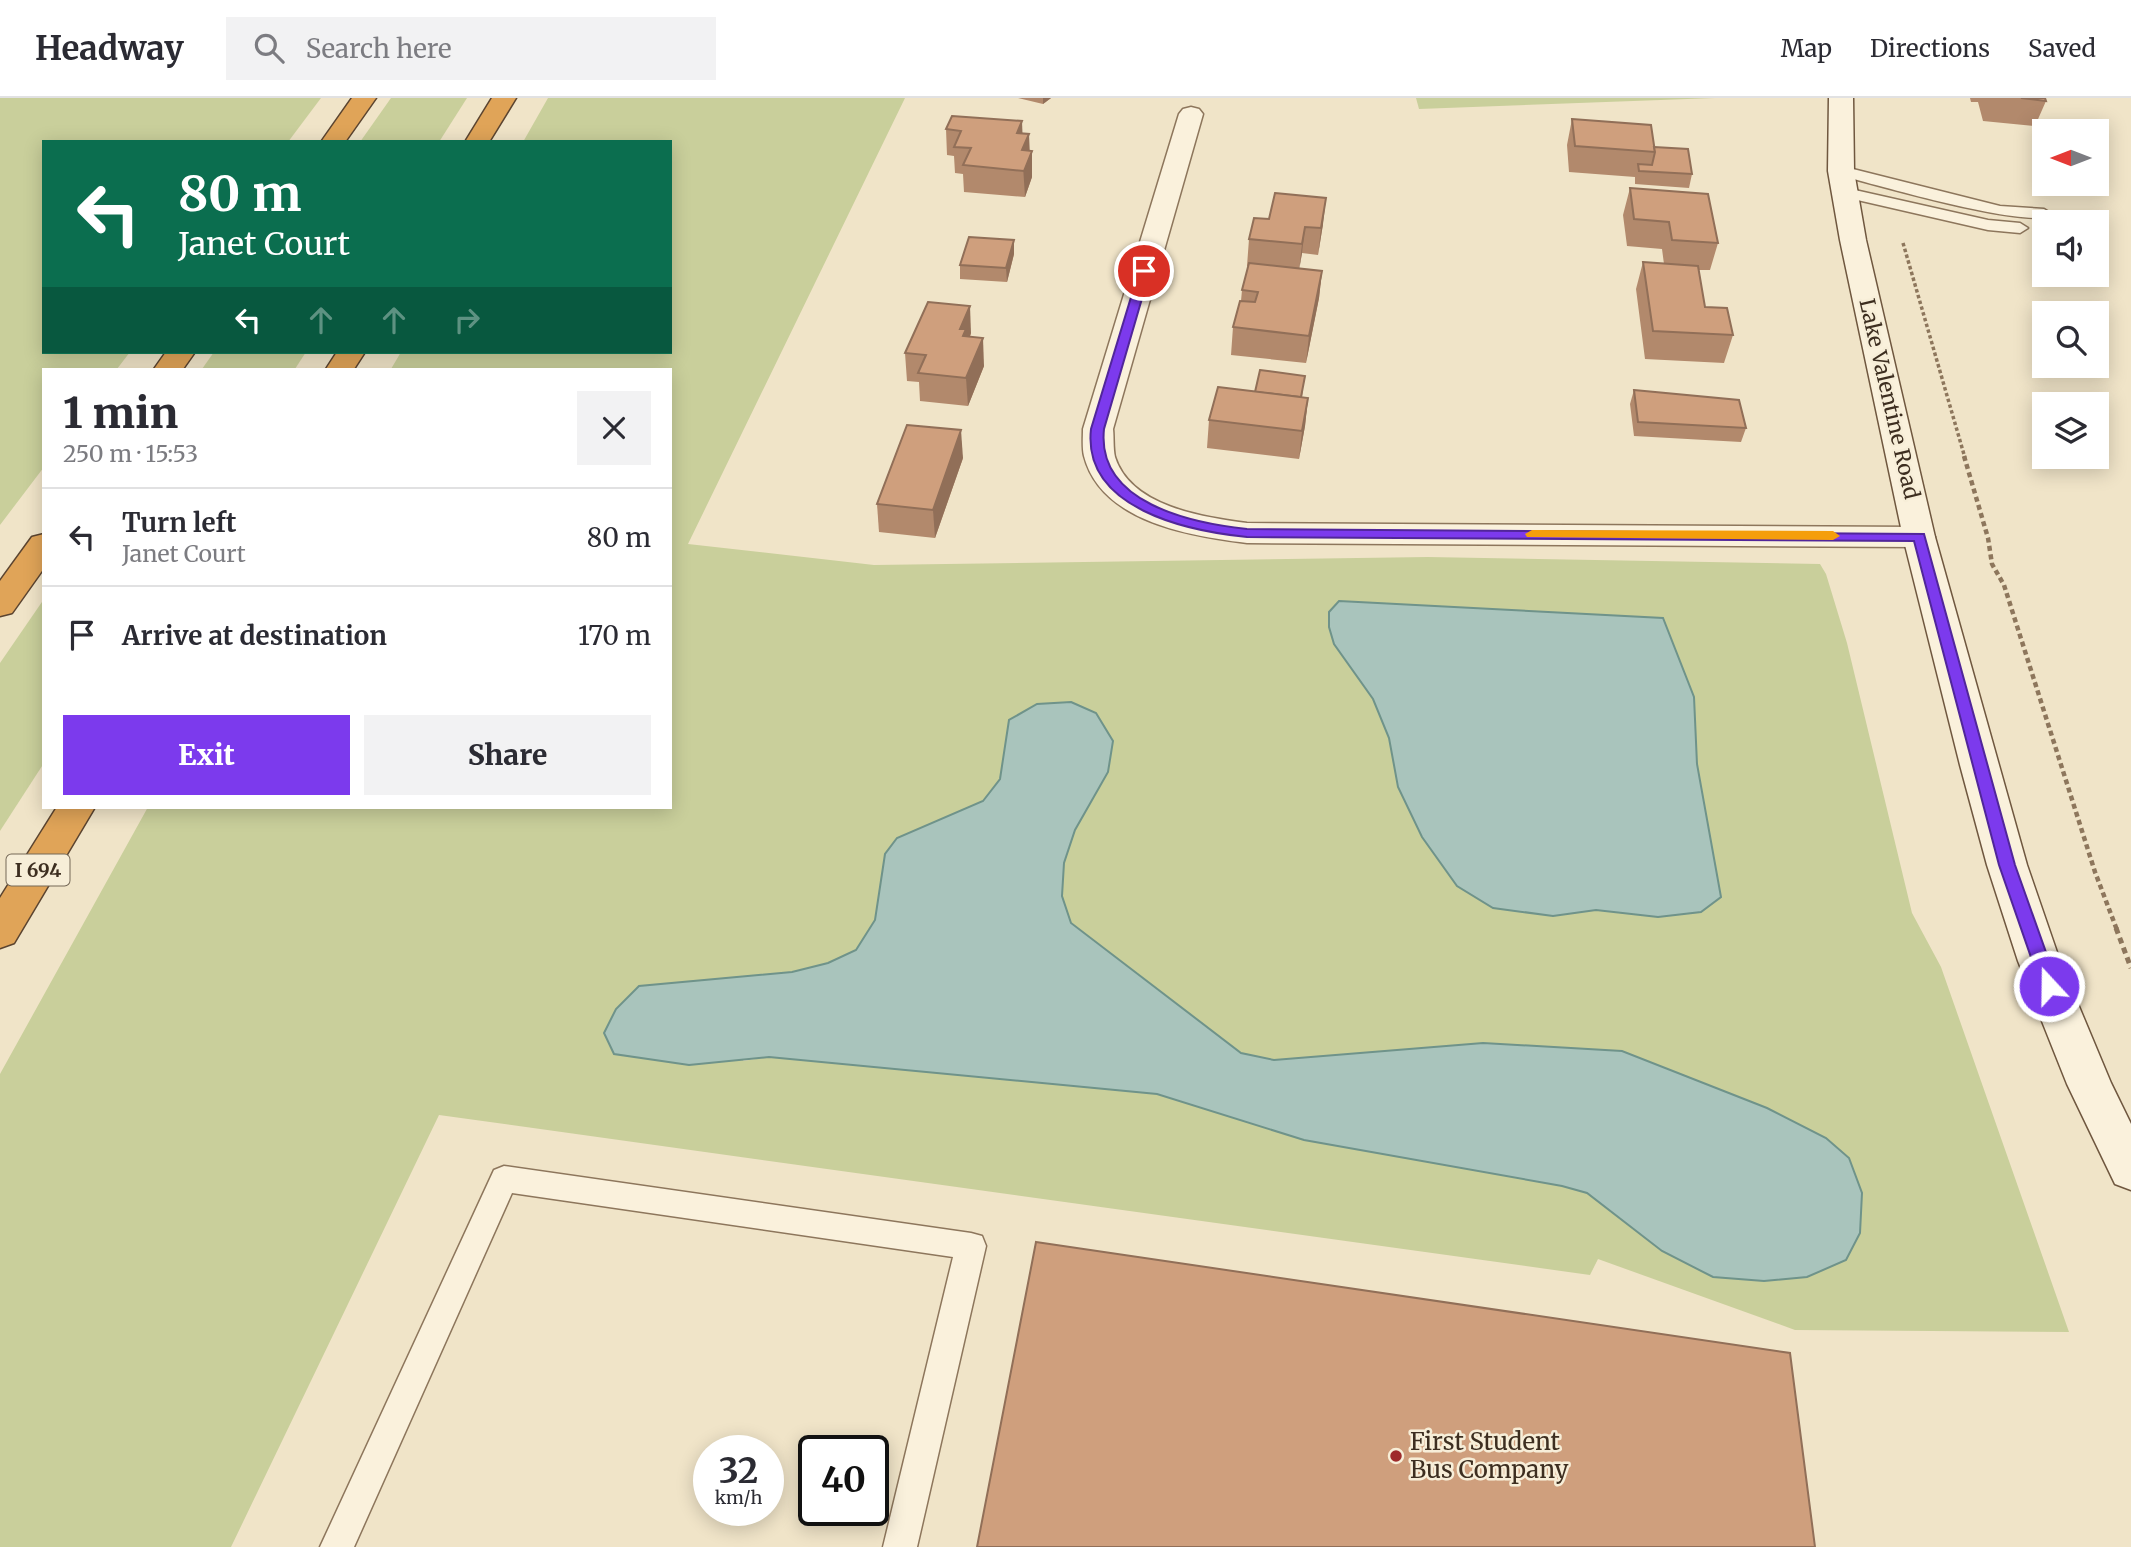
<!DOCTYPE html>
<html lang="en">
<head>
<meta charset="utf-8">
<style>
  :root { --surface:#fff; --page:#f2f2f3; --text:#2b2b33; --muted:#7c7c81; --line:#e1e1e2; --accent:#7c3aed }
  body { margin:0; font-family:Merriweather,serif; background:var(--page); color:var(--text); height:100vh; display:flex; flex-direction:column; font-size:26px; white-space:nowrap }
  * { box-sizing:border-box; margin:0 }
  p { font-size:23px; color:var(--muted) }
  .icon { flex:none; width:38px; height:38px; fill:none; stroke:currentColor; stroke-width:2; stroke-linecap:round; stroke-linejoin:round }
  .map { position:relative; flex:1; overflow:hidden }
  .panel { position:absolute; left:42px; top:270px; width:630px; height:441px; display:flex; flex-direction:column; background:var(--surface); border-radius:0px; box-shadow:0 4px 18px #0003 }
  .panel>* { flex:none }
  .top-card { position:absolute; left:42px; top:42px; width:630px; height:214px; border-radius:0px; box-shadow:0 4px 18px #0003; background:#0b6e4f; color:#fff; overflow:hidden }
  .needle { width:46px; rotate:270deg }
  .controls { position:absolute; left:2032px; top:21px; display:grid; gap:14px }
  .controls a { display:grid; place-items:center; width:77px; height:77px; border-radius:0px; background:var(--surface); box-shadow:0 4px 18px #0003; font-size:35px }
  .speed { position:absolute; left:693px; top:1337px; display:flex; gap:14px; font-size:35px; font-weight:700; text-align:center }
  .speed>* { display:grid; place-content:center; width:91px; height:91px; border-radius:50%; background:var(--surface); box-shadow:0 4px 18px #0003; line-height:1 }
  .speed small { font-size:18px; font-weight:400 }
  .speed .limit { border:4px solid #111; border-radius:10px; background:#fff; color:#111 }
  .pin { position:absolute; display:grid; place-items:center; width:60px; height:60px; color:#fff; margin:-30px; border:4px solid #fff; border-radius:50%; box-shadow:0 2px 7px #0007 }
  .me { position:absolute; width:77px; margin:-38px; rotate:339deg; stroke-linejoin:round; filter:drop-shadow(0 0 5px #0008) }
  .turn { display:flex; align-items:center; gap:24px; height:147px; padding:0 21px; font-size:32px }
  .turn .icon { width:91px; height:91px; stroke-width:2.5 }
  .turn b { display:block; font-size:49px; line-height:60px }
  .lanes { display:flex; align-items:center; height:66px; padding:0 21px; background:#0003; justify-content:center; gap:35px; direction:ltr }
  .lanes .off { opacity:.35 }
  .round { display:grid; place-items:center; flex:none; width:74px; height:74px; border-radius:0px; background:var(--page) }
  .overview { display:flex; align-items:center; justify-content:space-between; height:119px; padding:0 21px }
  h1 { font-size:42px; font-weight:800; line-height:52px }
  .button { display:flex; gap:14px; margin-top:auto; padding:14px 21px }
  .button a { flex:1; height:80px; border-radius:0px; background:var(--accent); color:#fff; font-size:28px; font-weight:800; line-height:80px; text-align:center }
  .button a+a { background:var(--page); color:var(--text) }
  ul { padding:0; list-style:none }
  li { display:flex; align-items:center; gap:21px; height:98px; padding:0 21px; border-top:2px solid var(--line) }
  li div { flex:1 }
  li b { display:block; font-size:26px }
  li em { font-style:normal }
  header { display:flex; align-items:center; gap:42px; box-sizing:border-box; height:98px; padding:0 35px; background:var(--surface); border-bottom:2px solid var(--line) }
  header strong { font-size:33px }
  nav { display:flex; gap:38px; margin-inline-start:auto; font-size:24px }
  .search { width:490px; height:63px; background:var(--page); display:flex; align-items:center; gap:18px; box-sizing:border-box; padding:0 24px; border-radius:0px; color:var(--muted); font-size:26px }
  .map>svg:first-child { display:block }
  .green { fill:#c9cf9b; fill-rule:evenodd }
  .water { fill:#a9c4bc; stroke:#6f938a; stroke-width:2 }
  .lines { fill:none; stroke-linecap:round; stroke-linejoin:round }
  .lane-casing { stroke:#8d765c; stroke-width:3 }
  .street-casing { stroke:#8d765c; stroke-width:3 }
  .secondary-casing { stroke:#6f573f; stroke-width:3 }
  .highway-casing { stroke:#5b4430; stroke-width:3 }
  .path-far2 { stroke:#8d765c; stroke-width:3.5; stroke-dasharray:3.5 2.5; stroke-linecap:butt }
  .path-far1 { stroke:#8d765c; stroke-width:4.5; stroke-dasharray:5 3.5; stroke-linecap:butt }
  .path { stroke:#8d765c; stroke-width:5; stroke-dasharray:6 4.5; stroke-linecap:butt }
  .lane { fill:#faf1dc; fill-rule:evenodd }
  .street { fill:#faf1dc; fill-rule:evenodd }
  .secondary { fill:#faf1dc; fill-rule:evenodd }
  .highway { fill:#e0a458; fill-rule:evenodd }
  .wall { fill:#b2896c }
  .shaded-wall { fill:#916f58 }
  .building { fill:#cf9f7d; stroke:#916f58; stroke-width:2 }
  .route { fill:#7c3aed; stroke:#51269a; stroke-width:2 }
  .slow { fill:#f59e0b }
  .poi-dot { fill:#9e2a2b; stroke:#f7eed8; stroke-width:2.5 }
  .labels { text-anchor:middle; stroke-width:5; stroke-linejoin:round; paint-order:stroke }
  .shield { fill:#f7eed8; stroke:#756857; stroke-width:2 }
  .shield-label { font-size:19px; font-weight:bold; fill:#3d2e20 }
  .street-label { font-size:21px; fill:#3d2e20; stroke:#f7eed8 }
  .near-poi-label { font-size:24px; fill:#3d2e20; stroke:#f7eed8; text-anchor:start }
</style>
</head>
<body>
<header>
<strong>Headway</strong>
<div class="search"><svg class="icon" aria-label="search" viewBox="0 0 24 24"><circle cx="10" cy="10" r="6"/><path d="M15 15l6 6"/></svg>Search here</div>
<nav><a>Map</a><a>Directions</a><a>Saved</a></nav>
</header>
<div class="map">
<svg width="2131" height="1449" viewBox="0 0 2131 1449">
  <rect width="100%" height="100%" fill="#f0e4c8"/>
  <g class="green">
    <polygon points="0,0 321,0 288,44 44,44 44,254 130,254 117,271 44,271 44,369 0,427"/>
    <polygon points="391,0 467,0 439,44 360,44"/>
    <path d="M548,0h357l-217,446 186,21 554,-8 392,7 6,10 21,69 65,270 29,54 128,365 -274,-2 -197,-71 -8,16 -1151,-160 -208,432h-231v-473l148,-267h522v-438h-279l10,-17h269v-210h-147zM1334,546l360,53 3,67 24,133 -63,20 -62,-7 -43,6 -59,-8 -37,-22 -35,-49 -24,-50 -9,-49 -16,-39zM1009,622l99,52c-21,36 -52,81 -46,124 1,9 6,18 9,27l170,130 33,7 348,-9 145,57 82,50 13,35 -2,40 -198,18 -75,-58 -25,-7 -258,-46 -147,-46 -388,-37 -26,4 49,-89 36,-9 28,-13 19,-30 10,-66 12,-16 86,-37 17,-22z"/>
    <polygon points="1416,0 1715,0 1419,11"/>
    <polygon points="214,254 306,254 295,271 202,271"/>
    <polygon points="44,501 44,665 0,733 0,565"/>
  </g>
  <g class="water">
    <polygon points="1339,503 1663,520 1694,599 1697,666 1721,799 1701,814 1658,819 1596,812 1553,818 1493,810 1457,788 1422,739 1398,689 1389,640 1373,601 1334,546 1329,529 1329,514"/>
    <polygon points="1071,604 1096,615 1113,643 1108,674 1075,732 1064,765 1062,798 1071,825 1241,955 1274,962 1483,945 1622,953 1767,1010 1826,1040 1849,1060 1862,1095 1860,1135 1846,1162 1807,1179 1764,1183 1713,1179 1662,1153 1587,1095 1562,1088 1304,1042 1157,996 769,959 689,967 614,956 604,935 616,911 639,888 792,874 828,865 856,852 875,822 885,756 897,740 983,703 1000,681 1009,622 1037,606"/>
  </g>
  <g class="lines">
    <defs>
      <g id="lane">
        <path d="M1841,68l159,40 44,3 8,5c-17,18 -185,-32 -217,-40l-2,-3 2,-3z"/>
        <polygon points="1846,90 1988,122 2020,125 2028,130 2020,135 1988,132 1840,98 1838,95"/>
        <polygon points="504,1068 971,1135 982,1138 986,1148 917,1449 883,1449 953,1159 512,1095 354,1449 320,1449 494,1072"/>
      </g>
      <path id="street" d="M1191,9l8,2 4,5 -90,315c1,9 0,19 2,28 16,50 88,60 132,66l672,4 12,3 4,7 -4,7 -12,3 -672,-4c-57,-7 -146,-21 -163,-87 -2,-8 -1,-19 -1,-27l96,-315 4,-5z"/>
      <polygon id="secondary" points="1829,0 1853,0 1854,73 1866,142 1935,439 2027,767 2060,863 2111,985 2131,1026 2131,1092 2115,1086 2067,986 2018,863 1987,767 1960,667 1903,439 1840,142 1828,73"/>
      <g id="highway">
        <polygon points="352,0 376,0 345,44 321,44"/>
        <polygon points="492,0 516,0 489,44 465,44"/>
        <polygon points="166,254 195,254 183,271 154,271"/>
        <polygon points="337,254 365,254 354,271 326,271"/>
        <polygon points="44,436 44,470 12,515 0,518 0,483 32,439"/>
        <polygon points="57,709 95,709 14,845 0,850 0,800"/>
      </g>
    </defs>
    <use href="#lane" class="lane-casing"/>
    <use href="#street" class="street-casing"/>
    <use href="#secondary" class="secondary-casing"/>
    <use href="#highway" class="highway-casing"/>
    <polyline class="path-far2" points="1903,145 1965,360"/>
    <polyline class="path-far1" points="1964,358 1988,440 1992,466 2004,487 2095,774 2117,832"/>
    <polyline class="path" points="2116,830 2131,870"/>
    <use href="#lane" class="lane"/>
    <use href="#street" class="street"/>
    <use href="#secondary" class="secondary"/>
    <use href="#highway" class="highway"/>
  </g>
  <g class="wall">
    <polygon points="1018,0 1051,0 1043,6"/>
    <polygon points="1970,0 2045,0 2046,3 2035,28 1983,23 1978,4 1971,4"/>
    <polygon points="1572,21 1654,49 1692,76 1689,90 1635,86 1635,79 1569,74 1567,47"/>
    <polygon points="946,31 1022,35 1029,53 1032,53 1032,79 1025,99 964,94 963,76 955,75 954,58 947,57"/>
    <polygon points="1630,90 1718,145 1710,172 1699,172 1705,209 1733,237 1724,265 1645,261 1636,191 1643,164 1664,166 1662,151 1627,148 1623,117"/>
    <polygon points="1254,120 1323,126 1318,157 1302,155 1299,171 1322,173 1319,200 1306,265 1231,257 1233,229 1241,203 1242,192 1249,168 1247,168 1249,141"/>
    <polygon points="1014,156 1007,184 960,181 960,167"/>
    <polygon points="971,235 970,239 984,268 968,308 920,303 919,284 907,283 905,255"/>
    <polygon points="1303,292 1302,299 1308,300 1305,328 1299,361 1207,350 1209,322 1255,294"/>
    <polygon points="1634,292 1746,330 1741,344 1634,338 1630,306"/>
    <polygon points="963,360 935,440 879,434 877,406"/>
  </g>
  <g class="shaded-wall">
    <polygon points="1043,0 1051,0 1043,6"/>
    <polygon points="1022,23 1023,49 1017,35"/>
    <polygon points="1029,36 1030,59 1032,53 1032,79 1025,99 1022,52"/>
    <polygon points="1326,100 1323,126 1318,157 1321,130"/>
    <polygon points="1305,129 1302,155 1299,173 1302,146"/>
    <polygon points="1014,142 1014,156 1007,184 1006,170"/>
    <polygon points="1322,173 1319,200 1306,265 1309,238"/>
    <polygon points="970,208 971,235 967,246 960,231"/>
    <polygon points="983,240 984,268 968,308 966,280"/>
    <polygon points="1308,300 1305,328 1299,361 1302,333"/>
    <polygon points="961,332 963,360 935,440 933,412"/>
  </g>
  <g class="building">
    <polygon points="2021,0 2045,0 2046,3"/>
    <polygon points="952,18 1022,23 1017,35 1029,36 1022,52 1032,53 1024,73 963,67 971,50 954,49 961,33 946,31"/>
    <polygon points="1572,21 1651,27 1655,54 1575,48"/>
    <polygon points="1654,49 1688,51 1692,76 1639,73 1638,66 1652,67 1655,54"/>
    <polygon points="1630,90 1708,96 1718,145 1672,142 1669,124 1634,121"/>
    <polygon points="1275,95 1326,100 1321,130 1305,129 1302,146 1249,141 1254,120 1269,121"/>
    <polygon points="969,139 1014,142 1006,170 960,167"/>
    <polygon points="1643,164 1698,168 1705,209 1727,210 1733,237 1653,233"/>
    <polygon points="1249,165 1322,173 1309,238 1233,229 1240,203 1255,204 1258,194 1242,192"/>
    <polygon points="928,204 970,208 960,231 966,231 963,238 983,240 966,280 918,275 926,257 905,255"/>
    <polygon points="1260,272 1305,278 1301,299 1255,294"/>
    <polygon points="1218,289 1308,300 1302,333 1209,322"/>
    <polygon points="1634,292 1739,302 1746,330 1638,324"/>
    <polygon points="907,327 961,332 933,412 877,406"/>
    <polygon points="1036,1144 1790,1255 1815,1449 977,1449"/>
  </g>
  <path class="route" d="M1144,170l6,3 -46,158c-8,74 87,94 143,100l677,5 91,331 43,121 -2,5h-13l-2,-5 -42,-121 -85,-324 -667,-4c-59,-6 -165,-28 -156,-108l48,-158z"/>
  <polygon class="slow" points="1532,432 1833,433 1840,438 1833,442 1527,439 1525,436"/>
  <circle class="poi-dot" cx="1396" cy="1358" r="7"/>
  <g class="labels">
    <rect class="shield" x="6.5" y="756.5" width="63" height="31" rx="5"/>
    <g class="shield-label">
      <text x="38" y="779">I 694</text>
    </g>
    <g class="street-label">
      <text transform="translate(1889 301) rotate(77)" y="7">Lake Valentine Road</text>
    </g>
    <g class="near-poi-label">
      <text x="1410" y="1352">First Student<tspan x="1410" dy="28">Bus Company</tspan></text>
    </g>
  </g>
</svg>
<div class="controls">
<a><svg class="needle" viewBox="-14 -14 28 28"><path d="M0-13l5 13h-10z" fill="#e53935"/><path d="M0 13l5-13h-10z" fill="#7c7c81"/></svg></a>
<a><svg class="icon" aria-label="sound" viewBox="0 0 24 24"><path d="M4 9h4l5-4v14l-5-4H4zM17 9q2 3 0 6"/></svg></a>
<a><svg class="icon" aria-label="search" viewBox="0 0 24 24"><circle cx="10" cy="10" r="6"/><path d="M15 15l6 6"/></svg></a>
<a><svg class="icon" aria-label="layers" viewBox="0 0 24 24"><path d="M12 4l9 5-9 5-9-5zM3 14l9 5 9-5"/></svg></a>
</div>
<div class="speed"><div>32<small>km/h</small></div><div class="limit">40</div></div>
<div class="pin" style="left:1144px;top:173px;background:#d93025"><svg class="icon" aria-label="arrive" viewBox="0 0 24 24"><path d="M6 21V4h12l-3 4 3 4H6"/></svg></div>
<svg class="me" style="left:2049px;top:888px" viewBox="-20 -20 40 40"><circle r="17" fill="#7c3aed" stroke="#fff" stroke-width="3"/><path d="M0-11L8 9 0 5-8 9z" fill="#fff"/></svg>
<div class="top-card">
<div class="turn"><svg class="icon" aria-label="left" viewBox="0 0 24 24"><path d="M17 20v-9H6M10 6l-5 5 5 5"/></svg><div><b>80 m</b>Janet Court</div></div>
<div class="lanes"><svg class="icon" aria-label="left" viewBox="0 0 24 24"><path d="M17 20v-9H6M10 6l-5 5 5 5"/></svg><svg class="icon off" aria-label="ahead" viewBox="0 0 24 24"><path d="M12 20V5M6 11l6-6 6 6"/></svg><svg class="icon off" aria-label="ahead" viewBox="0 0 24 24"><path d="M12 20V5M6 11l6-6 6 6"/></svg><svg class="icon off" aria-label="right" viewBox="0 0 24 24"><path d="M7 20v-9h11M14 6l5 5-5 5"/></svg></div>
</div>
<section class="panel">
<div class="overview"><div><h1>1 min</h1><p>250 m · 15:53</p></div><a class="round"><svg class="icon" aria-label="close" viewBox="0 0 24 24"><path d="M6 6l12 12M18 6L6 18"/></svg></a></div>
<ul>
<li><svg class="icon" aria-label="left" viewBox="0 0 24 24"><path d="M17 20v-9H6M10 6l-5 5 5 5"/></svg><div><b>Turn left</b><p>Janet Court</p></div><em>80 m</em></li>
<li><svg class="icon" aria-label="arrive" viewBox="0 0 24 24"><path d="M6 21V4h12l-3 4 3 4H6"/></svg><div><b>Arrive at destination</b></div><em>170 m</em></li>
</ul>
<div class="button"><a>Exit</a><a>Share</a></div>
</section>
</div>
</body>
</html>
